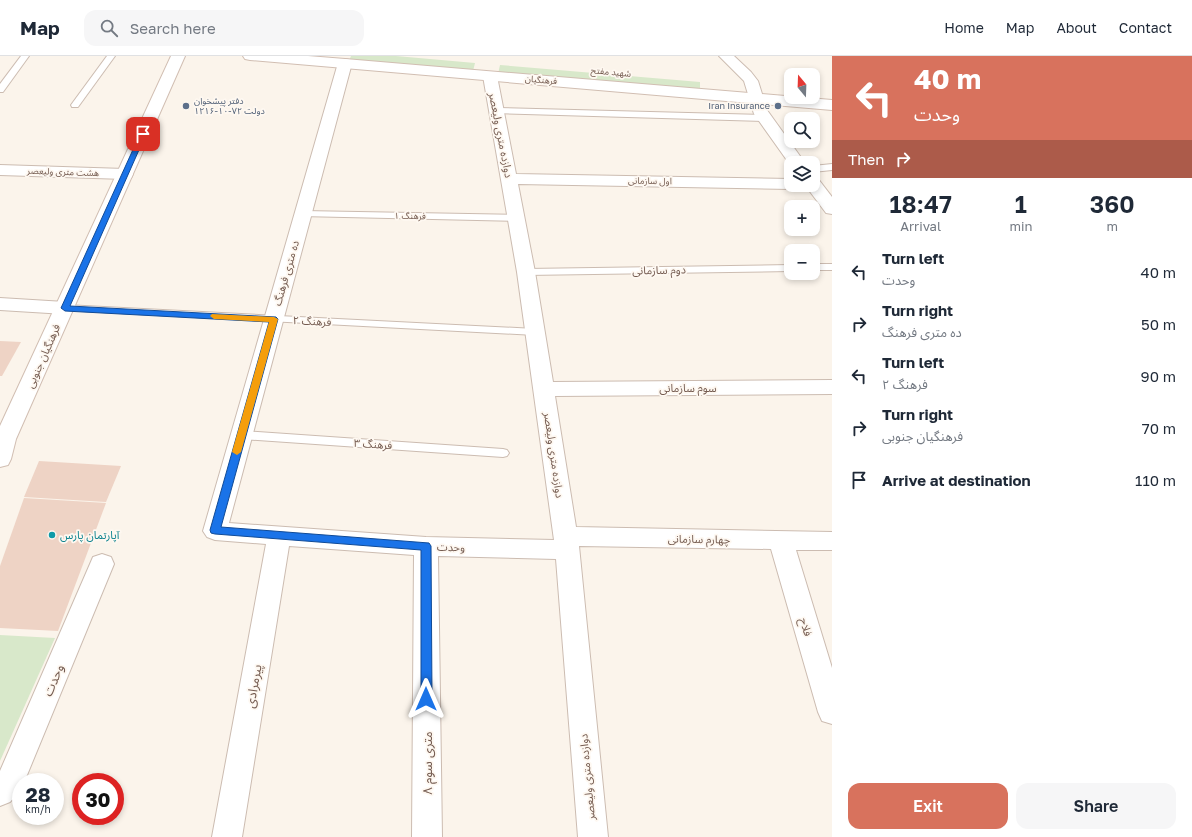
<!DOCTYPE html>
<html lang="en">
<head>
<meta charset="utf-8">
<style>
  :root { --surface:#fff; --page:#f6f6f7; --text:#1f2937; --muted:#747a83; --line:#e0e1e3; --accent:#d8725d }
  body { margin:0; font-family:"Golos Text","Noto Sans Arabic",sans-serif; background:var(--page); color:var(--text); height:100vh; display:flex; flex-direction:column; font-size:15px; white-space:nowrap }
  * { box-sizing:border-box; margin:0 }
  p { font-size:13px; color:var(--muted) }
  .icon { flex:none; width:22px; height:22px; fill:none; stroke:currentColor; stroke-width:2; stroke-linecap:round; stroke-linejoin:round }
  .map { position:relative; flex:1; overflow:hidden }
  .details { display:flex; flex-direction:column; background:var(--surface); width:360px }
  .details>* { flex:none }
  .guide { background:#d8725d; color:#fff; overflow:hidden }
  .needle { width:26px; rotate:341deg }
  .buttons { position:absolute; left:784px; top:12px; display:grid; gap:8px }
  .buttons a { display:grid; place-items:center; width:36px; height:36px; border-radius:8px; background:var(--surface); box-shadow:0 2px 6px #0003; font-size:20px }
  .speed { position:absolute; left:12px; top:717px; display:flex; gap:8px; font-size:20px; font-weight:700; text-align:center }
  .speed>* { display:grid; place-content:center; width:52px; height:52px; border-radius:50%; background:var(--surface); box-shadow:0 2px 6px #0003; line-height:1 }
  .speed small { font-size:10px; font-weight:400 }
  .speed .limit { border:6px solid #d22; background:#fff; color:#111 }
  .pin { position:absolute; display:grid; place-items:center; width:34px; height:34px; color:#fff; margin:-17px; border-radius:8px; box-shadow:0 2px 6px #0006 }
  .me { position:absolute; width:44px; margin:-22px; rotate:0deg; stroke-linejoin:round; filter:drop-shadow(0 0 3px #0008) }
  .turn { display:flex; align-items:center; gap:14px; height:84px; padding:0 16px; font-size:18px }
  .turn .icon { width:52px; height:52px; stroke-width:2.5 }
  .turn b { display:block; font-size:28px; line-height:34px }
  .then { display:flex; align-items:center; height:38px; padding:0 16px; background:#0003; gap:8px; font-size:15px }
  .eta { display:flex; justify-content:space-evenly; align-items:center; height:68px; text-align:center }
  .eta b { font-size:24px; font-weight:600; line-height:28px }
  .primary-button { display:flex; gap:8px; margin-top:auto; padding:8px 16px }
  .primary-button a { flex:1; height:46px; border-radius:12px; background:var(--accent); color:#fff; font-size:16px; font-weight:600; line-height:46px; text-align:center }
  .primary-button a+a { background:var(--page); color:var(--text) }
  ul { padding:0; list-style:none }
  li { display:flex; align-items:center; gap:12px; height:52px; padding:0 16px }
  li div { flex:1 }
  li b { display:block; font-size:15px }
  li em { font-style:normal }
  header { display:flex; align-items:center; gap:24px; box-sizing:border-box; height:56px; padding:0 20px; background:var(--surface); border-bottom:1px solid var(--line) }
  header strong { font-size:19px }
  nav { display:flex; gap:22px; margin-inline-start:auto; font-size:14px }
  .search { width:280px; height:36px; background:var(--page); display:flex; align-items:center; gap:10px; box-sizing:border-box; padding:0 14px; border-radius:12px; color:var(--muted); font-size:15px }
  main { display:flex; flex:1; min-height:0 }
  .map>svg:first-child { display:block }
  .green { fill:#d8e8ca }
  .building { fill:#eed3c5 }
  .lines { fill:none; stroke-linecap:round; stroke-linejoin:round }
  .service-casing { stroke:#ccbcb1; stroke-width:2 }
  .minor-casing { stroke:#ccbcb1; stroke-width:2 }
  .tertiary-casing { stroke:#ccbcb1; stroke-width:2 }
  .secondary-casing { stroke:#d1beb2; stroke-width:2 }
  .service { fill:#fff; fill-rule:evenodd }
  .minor { fill:#fff; fill-rule:evenodd }
  .tertiary { fill:#fff; fill-rule:evenodd }
  .secondary { fill:#fff; fill-rule:evenodd }
  .route { fill:#1a73e8; stroke:#114b97 }
  .slow { fill:#f59e0b }
  .service-dot { fill:#5c6f8a; stroke:#fef8f1; stroke-width:1.5 }
  .culture-dot { fill:#0f9aa8; stroke:#fef8f1; stroke-width:1.5 }
  .labels { text-anchor:middle; stroke-width:3.5; stroke-linejoin:round; paint-order:stroke }
  .far-street-label { font-size:9px; fill:#745b50; stroke:#fef8f1 }
  .far-service-label { font-size:9px; fill:#4e5e75; stroke:#fef8f1; text-anchor:start }
  .street-label { font-size:11px; fill:#745b50; stroke:#fef8f1 }
  .culture-label { font-size:11px; fill:#0d838f; stroke:#fef8f1; text-anchor:start }
  .near-street-label { font-size:13px; fill:#745b50; stroke:#fef8f1 }
</style>
</head>
<body>
<header>
<strong>Map</strong>
<div class="search"><svg class="icon" aria-label="search" viewBox="0 0 24 24"><circle cx="10" cy="10" r="6"/><path d="M15 15l6 6"/></svg>Search here</div>
<nav><a>Home</a><a>Map</a><a>About</a><a>Contact</a></nav>
</header>
<main>
<div class="map">
<svg width="832" height="781" viewBox="0 0 832 781">
  <rect width="100%" height="100%" fill="#fbf4eb"/>
  <g class="green">
    <polygon points="351,0 396,0 475,7 473,15 349,5"/>
    <polygon points="500,9 700,26 700,35 498,18"/>
    <polygon points="0,579 55,582 0,705"/>
  </g>
  <g class="building">
    <polygon points="0,285 21,286 2,320 0,320"/>
    <polygon points="39,405 121,410 106,446 24,441"/>
    <polygon points="24,442 106,447 58,575 0,572 0,510"/>
  </g>
  <g class="lines">
    <defs>
      <g id="service">
        <polygon points="21,0 29,0 3,36 0,36 0,28"/>
        <polygon points="107,0 115,0 78,51 72,51 71,49"/>
        <polygon points="497,52 765,59 769,62 765,65 494,57 493,55 494,53"/>
        <polygon points="832,108 832,114 813,116 813,110"/>
        <polygon points="303,155 517,159 522,162 517,165 300,160 298,158 300,156"/>
        <rect x="813" y="208" width="19" height="6"/>
        <polygon points="791,209 791,215 526,219 521,216 526,213"/>
        <polygon points="65,249 535,273 539,274 540,276 539,278 535,279 61,254 60,252 61,250"/>
        <polygon points="242,375 503,393 507,394 509,397 507,400 503,401 242,383 238,382 236,379 238,376"/>
      </g>
      <g id="minor">
        <polygon points="345,3 350,4 352,7 229,467 426,481 554,484 517,216 483,20 485,17 490,16 495,17 497,20 516,118 791,123 791,129 799,129 797,132 791,133 518,128 535,216 553,326 832,324 832,338 555,340 576,471 832,476 832,494 796,494 832,612 832,668 822,665 818,656 771,493 579,490 608,781 578,781 556,503 438,500 442,781 412,781 414,499 289,490 242,781 212,781 266,488 215,484 207,481 203,475 338,7 340,4"/>
        <polygon points="0,109 125,113 131,114 133,118 131,122 125,123 0,119"/>
        <polygon points="0,242 65,246 72,248 75,252 72,256 65,258 0,254"/>
        <polygon points="102,498 111,501 114,508 25,724 24,726 21,726 21,734 10,746 0,750 0,715 90,508 93,501"/>
      </g>
      <g id="tertiary">
        <polygon points="719,0 734,0 751,16 758,25 767,54 805,107 791,107 791,110 754,58 744,25"/>
        <polygon points="813,123 819,124 832,141 832,158 826,157 805,129 813,129"/>
      </g>
      <g id="secondary">
        <polygon points="171,0 185,0 16,383 11,403 8,409 0,411 0,370"/>
        <polygon points="243,0 308,0 345,3 832,44 832,54 250,4 245,3"/>
      </g>
    </defs>
    <use href="#service" class="service-casing"/>
    <use href="#minor" class="minor-casing"/>
    <use href="#tertiary" class="tertiary-casing"/>
    <use href="#secondary" class="secondary-casing"/>
    <use href="#service" class="service"/>
    <use href="#minor" class="minor"/>
    <use href="#tertiary" class="tertiary"/>
    <use href="#secondary" class="secondary"/>
  </g>
  <polygon class="route" points="141,76 146,78 70,250 276,261 278,263 221,471 429,487 431,490 432,643 430,647 426,648 423,647 421,643 421,494 215,478 211,477 210,474 269,266 65,255 61,252"/>
  <polygon class="slow" points="212,258 274,261 278,263 241,396 237,399 232,396 269,266 214,263 210,260"/>
  <g class="service-dot">
    <circle cx="186" cy="50" r="4"/>
    <circle cx="778" cy="50" r="4"/>
  </g>
  <circle class="culture-dot" cx="52" cy="479" r="4"/>
  <g class="labels">
    <g class="far-street-label">
      <text transform="translate(611 16) rotate(5)" y="3">شهید مفتح</text>
      <text transform="translate(541 24) rotate(5)" y="3">فرهنگیان</text>
      <text transform="translate(63 116) rotate(2)" y="3">هشت متری ولیعصر</text>
      <text transform="translate(650 125) rotate(1)" y="3">اول سازمانی</text>
      <text transform="translate(410 160) rotate(1)" y="3">فرهنگ ۱</text>
    </g>
    <g class="far-service-label">
      <text x="194" y="48">دفتر پیشخوان<tspan x="194" dy="10">دولت ۷۲-۱۰-۱۲۱۶</tspan></text>
      <text x="770" y="53" text-anchor="end">Iran Insurance</text>
    </g>
    <g class="street-label">
      <text transform="translate(501 79) rotate(79)" y="4">دوازده متری ولیعصر</text>
      <text transform="translate(659 214) rotate(-1)" y="4">دوم سازمانی</text>
      <text transform="translate(286 217) rotate(-74)" y="4">ده متری فرهنگ</text>
      <text transform="translate(312 265) rotate(3)" y="4">فرهنگ ۲</text>
      <text transform="translate(43 300) rotate(-66)" y="4">فرهنگیان جنوبی</text>
      <text x="688" y="336">سوم سازمانی</text>
      <text transform="translate(373 388) rotate(4)" y="4">فرهنگ ۳</text>
      <text transform="translate(554 399) rotate(82)" y="4">دوازده متری ولیعصر</text>
      <text transform="translate(699 483) rotate(1)" y="4">چهارم سازمانی</text>
      <text transform="translate(451 491) rotate(2)" y="4">وحدت</text>
      <text transform="translate(806 571) rotate(73)" y="4">فلاح</text>
      <text transform="translate(587 721) rotate(-95)" y="4">دوازده متری ولیعصر</text>
    </g>
    <g class="culture-label">
      <text x="60" y="483">آپارتمان پارس</text>
    </g>
    <g class="near-street-label">
      <text transform="translate(53 624) rotate(-67)" y="5">وحدت</text>
      <text transform="translate(253 630) rotate(-80)" y="5">پیرمرادی</text>
      <text transform="translate(427 707) rotate(-90)" y="5">۸ متری سوم</text>
    </g>
  </g>
</svg>
<div class="buttons">
<a><svg class="needle" viewBox="-14 -14 28 28"><path d="M0-13l5 13h-10z" fill="#e53935"/><path d="M0 13l5-13h-10z" fill="#747a83"/></svg></a>
<a><svg class="icon" aria-label="search" viewBox="0 0 24 24"><circle cx="10" cy="10" r="6"/><path d="M15 15l6 6"/></svg></a>
<a><svg class="icon" aria-label="layers" viewBox="0 0 24 24"><path d="M12 4l9 5-9 5-9-5zM3 14l9 5 9-5"/></svg></a>
<a>+</a>
<a>−</a>
</div>
<div class="speed"><div>28<small>km/h</small></div><div class="limit">30</div></div>
<div class="pin" style="left:143px;top:78px;background:#d93025"><svg class="icon" aria-label="arrive" viewBox="0 0 24 24"><path d="M6 21V4h12l-3 4 3 4H6"/></svg></div>
<svg class="me" style="left:426px;top:643px" viewBox="-20 -20 40 40"><path d="M0-17L14 15 0 8-14 15z" fill="#1a73e8" stroke="#fff" stroke-width="4"/></svg>
</div>
<section class="details">
<div class="guide">
<div class="turn"><svg class="icon" aria-label="left" viewBox="0 0 24 24"><path d="M17 20v-9H6M10 6l-5 5 5 5"/></svg><div><b>40 m</b>وحدت</div></div>
<div class="then">Then<svg class="icon" aria-label="right" viewBox="0 0 24 24"><path d="M7 20v-9h11M14 6l5 5-5 5"/></svg></div>
</div>
<div class="eta">
<div><b>18:47</b><p>Arrival</p></div>
<div><b>1</b><p>min</p></div>
<div><b>360</b><p>m</p></div>
</div>
<ul>
<li><svg class="icon" aria-label="left" viewBox="0 0 24 24"><path d="M17 20v-9H6M10 6l-5 5 5 5"/></svg><div><b>Turn left</b><p>وحدت</p></div><em>40 m</em></li>
<li><svg class="icon" aria-label="right" viewBox="0 0 24 24"><path d="M7 20v-9h11M14 6l5 5-5 5"/></svg><div><b>Turn right</b><p>ده متری فرهنگ</p></div><em>50 m</em></li>
<li><svg class="icon" aria-label="left" viewBox="0 0 24 24"><path d="M17 20v-9H6M10 6l-5 5 5 5"/></svg><div><b>Turn left</b><p>فرهنگ ۲</p></div><em>90 m</em></li>
<li><svg class="icon" aria-label="right" viewBox="0 0 24 24"><path d="M7 20v-9h11M14 6l5 5-5 5"/></svg><div><b>Turn right</b><p>فرهنگیان جنوبی</p></div><em>70 m</em></li>
<li><svg class="icon" aria-label="arrive" viewBox="0 0 24 24"><path d="M6 21V4h12l-3 4 3 4H6"/></svg><div><b>Arrive at destination</b></div><em>110 m</em></li>
</ul>
<div class="primary-button"><a>Exit</a><a>Share</a></div>
</section>
</main>
</body>
</html>
